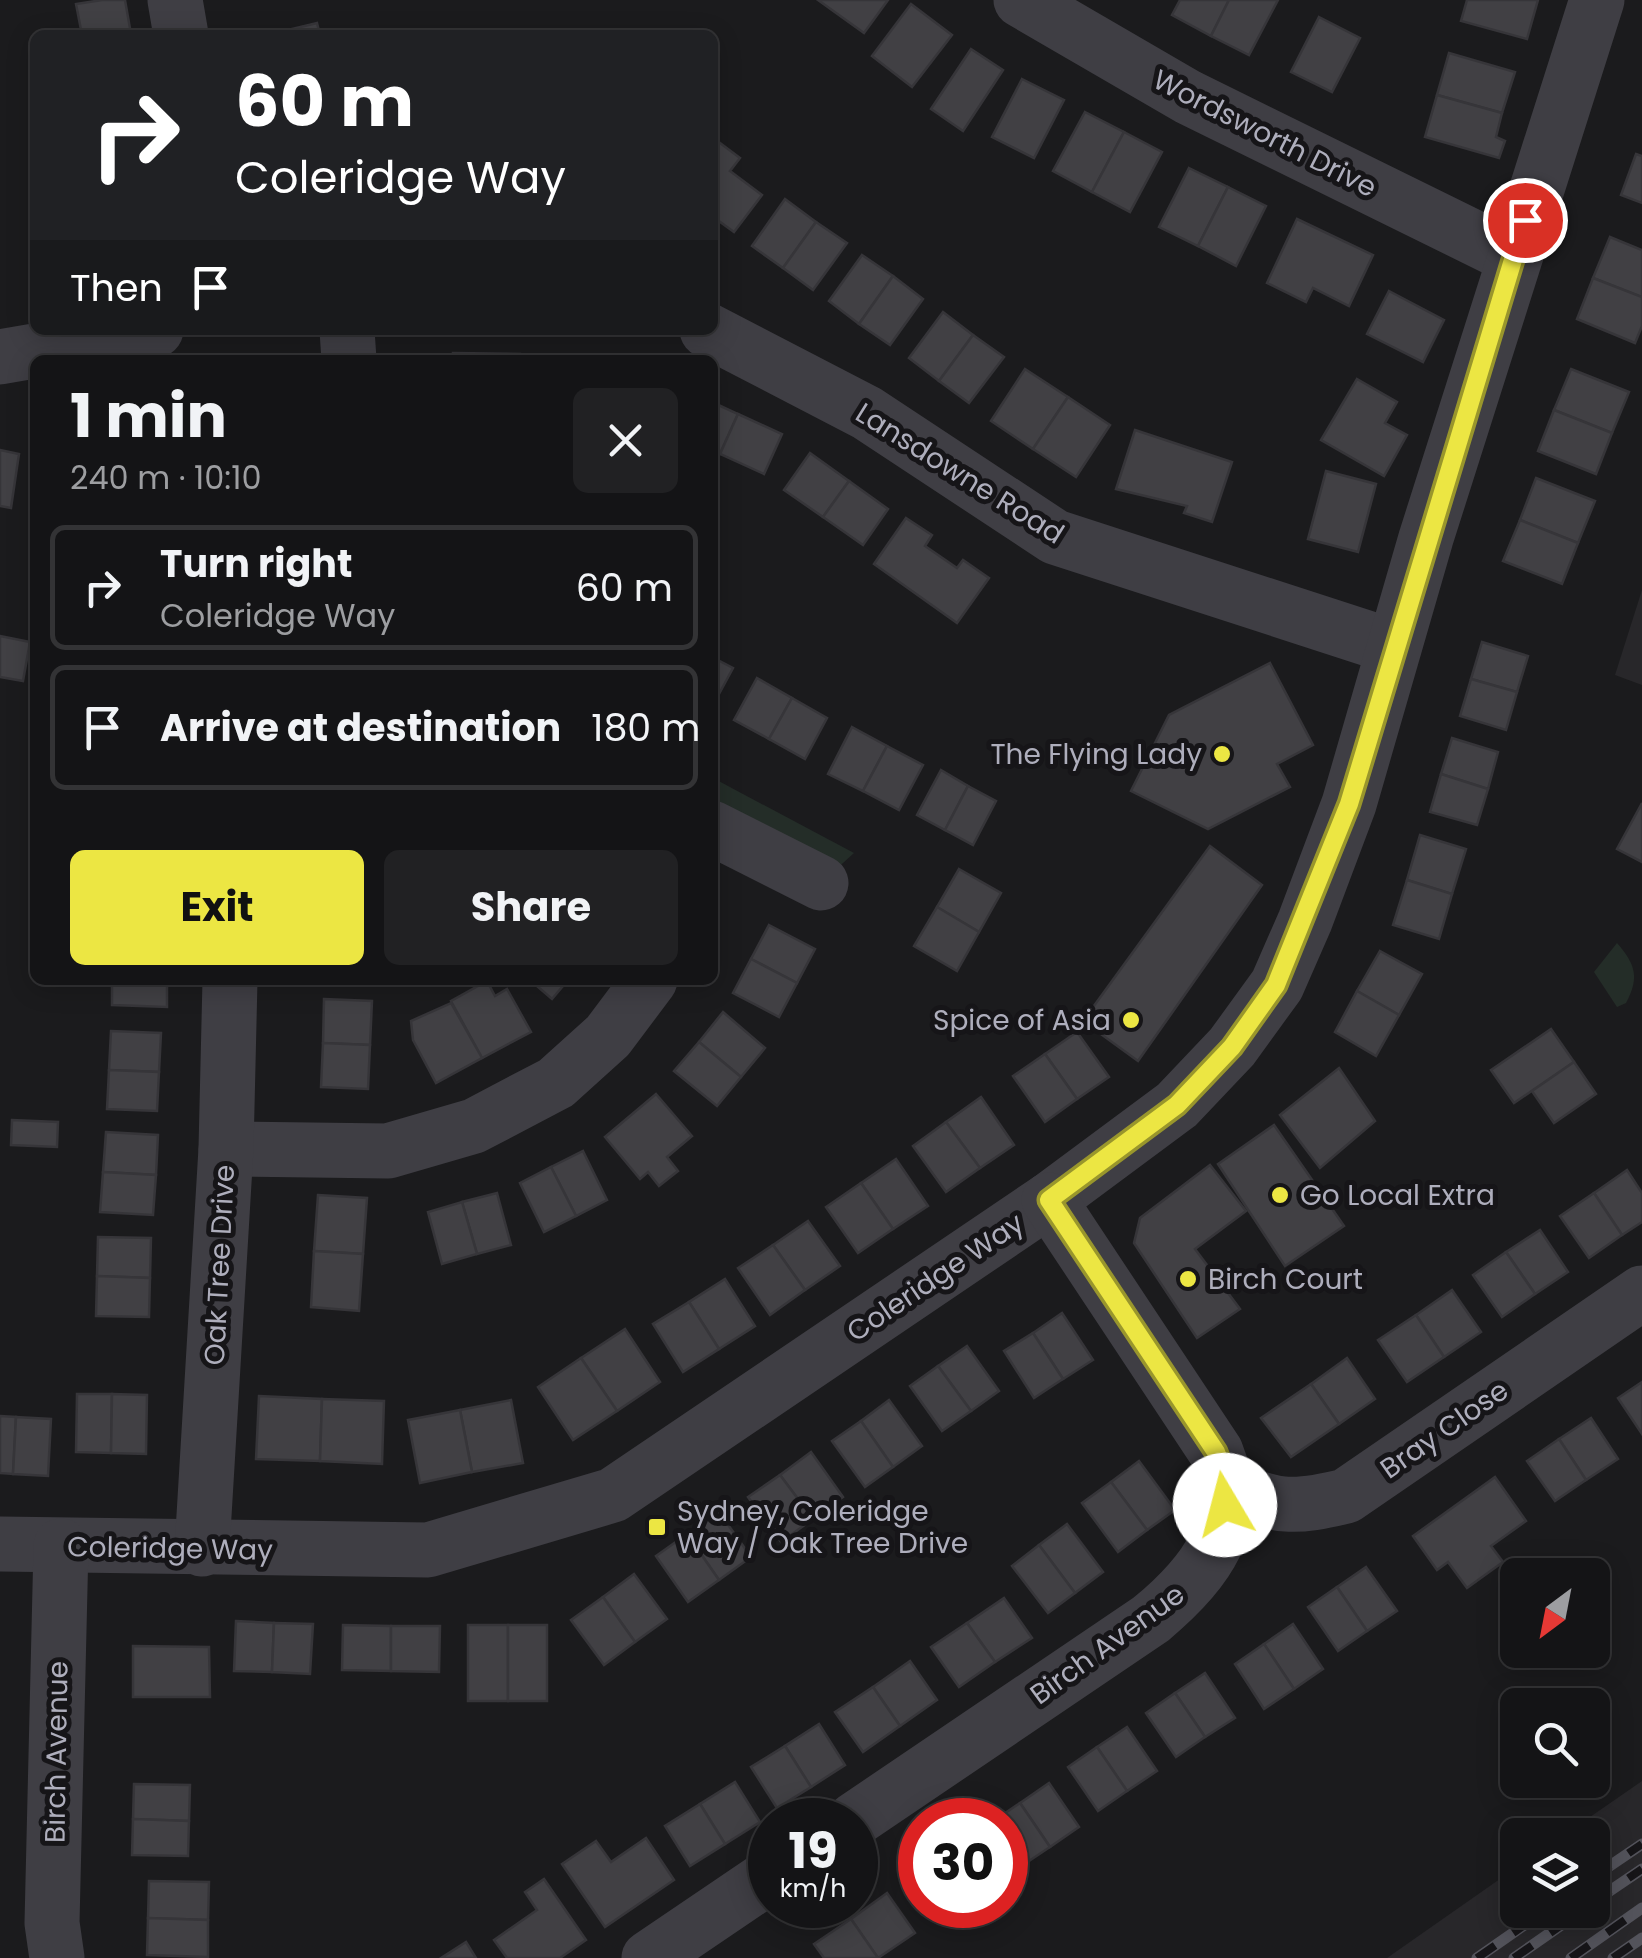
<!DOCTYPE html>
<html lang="en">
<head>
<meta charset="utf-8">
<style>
  :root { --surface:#141416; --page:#212123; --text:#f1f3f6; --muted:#9d9ea1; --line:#333335; --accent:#ece643 }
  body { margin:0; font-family:Poppins,sans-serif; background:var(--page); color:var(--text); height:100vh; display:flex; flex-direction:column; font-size:38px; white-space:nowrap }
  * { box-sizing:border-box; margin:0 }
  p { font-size:32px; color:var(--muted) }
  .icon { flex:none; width:55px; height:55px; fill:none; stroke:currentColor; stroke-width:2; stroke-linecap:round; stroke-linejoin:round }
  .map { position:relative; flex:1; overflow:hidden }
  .sheet { position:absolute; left:30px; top:355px; width:688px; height:630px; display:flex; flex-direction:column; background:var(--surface); border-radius:15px; box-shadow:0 5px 25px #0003,0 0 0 2px var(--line) }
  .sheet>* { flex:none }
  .hud { position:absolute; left:30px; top:30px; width:688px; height:305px; border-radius:15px; box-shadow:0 5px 25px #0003,0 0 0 2px var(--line); background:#202124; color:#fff; overflow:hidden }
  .needle { width:65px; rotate:212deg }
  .tools { position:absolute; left:1500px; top:1558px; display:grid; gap:20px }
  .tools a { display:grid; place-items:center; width:110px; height:110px; border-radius:15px; background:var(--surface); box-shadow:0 5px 25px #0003,0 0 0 2px var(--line); font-size:50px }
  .speed { position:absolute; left:748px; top:1798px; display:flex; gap:20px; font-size:50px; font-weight:700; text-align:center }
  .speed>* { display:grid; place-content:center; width:130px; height:130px; border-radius:50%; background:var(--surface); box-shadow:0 5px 25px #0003,0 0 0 2px var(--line); line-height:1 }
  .speed small { font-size:25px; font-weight:400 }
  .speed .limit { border:15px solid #d22; background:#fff; color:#111 }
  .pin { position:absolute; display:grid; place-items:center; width:85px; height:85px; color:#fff; margin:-42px; border:5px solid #fff; border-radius:50%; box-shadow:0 2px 10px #0007 }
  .me { position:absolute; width:110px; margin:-55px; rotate:352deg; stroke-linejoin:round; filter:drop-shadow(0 0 8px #0008) }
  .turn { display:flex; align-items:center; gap:35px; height:210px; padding:0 40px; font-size:45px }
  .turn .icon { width:130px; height:130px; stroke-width:2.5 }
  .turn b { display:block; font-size:70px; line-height:85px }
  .then { display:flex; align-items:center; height:95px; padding:0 40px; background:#0003; gap:20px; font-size:38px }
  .round { display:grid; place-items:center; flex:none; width:105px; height:105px; border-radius:15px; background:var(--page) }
  .summary { display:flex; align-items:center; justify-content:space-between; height:170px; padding:0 40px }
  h1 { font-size:60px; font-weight:700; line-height:75px }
  .primary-button { display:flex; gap:20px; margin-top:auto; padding:20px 40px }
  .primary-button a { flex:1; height:115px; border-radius:15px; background:var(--accent); color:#111; font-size:40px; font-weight:700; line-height:115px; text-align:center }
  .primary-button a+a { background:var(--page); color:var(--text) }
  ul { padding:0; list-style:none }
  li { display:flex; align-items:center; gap:30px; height:125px; margin:0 20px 15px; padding:0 20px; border:5px solid var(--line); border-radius:15px }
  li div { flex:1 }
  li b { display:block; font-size:38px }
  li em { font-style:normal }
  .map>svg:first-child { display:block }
  .built { fill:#28272a }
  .green { fill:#242d28 }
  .building { fill:#414044; stroke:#363539; stroke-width:2.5 }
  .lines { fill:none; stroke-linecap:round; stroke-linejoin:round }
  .minor { stroke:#3f3e44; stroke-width:55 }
  .rail-casing { stroke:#53535b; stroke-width:11 }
  .rail { stroke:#161518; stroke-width:8; stroke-dasharray:22; stroke-linecap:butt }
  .route-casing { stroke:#99962c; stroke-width:25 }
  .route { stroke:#ece643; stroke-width:18 }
  .poi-dot { fill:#ece643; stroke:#161518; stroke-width:4 }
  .labels { text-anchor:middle; stroke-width:10; stroke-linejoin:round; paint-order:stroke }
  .street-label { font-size:28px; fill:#aeaebc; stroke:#161518 }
  .poi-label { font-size:28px; fill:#aeaebc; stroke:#161518; text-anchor:start }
</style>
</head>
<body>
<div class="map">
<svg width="1642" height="1958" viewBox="0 0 1642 1958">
  <rect width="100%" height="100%" fill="#1b1b1d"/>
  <g class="built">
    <polygon points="1642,590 1642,685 1615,675"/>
    <polygon points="1642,1781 1642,1958 1387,1958 1517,1867 1518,1910 1592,1910 1592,1835 1564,1835"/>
  </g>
  <g class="green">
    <polygon points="713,778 854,853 821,883 713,828"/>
    <path d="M1617,943c18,21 23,34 9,60l-9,4 -23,-35z"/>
  </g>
  <g class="building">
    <polygon points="102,0 125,0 131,34 82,35 76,4"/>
    <polygon points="818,0 888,0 864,33"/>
    <polygon points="1180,0 1229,0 1211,36 1172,15"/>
    <polygon points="1229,0 1278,0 1249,55 1211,36"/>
    <polygon points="1467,0 1538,0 1527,39 1461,21"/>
    <polygon points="911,4 952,35 912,87 872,56"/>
    <polygon points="1319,17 1360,38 1332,92 1291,72"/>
    <polygon points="317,23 320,35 267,35"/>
    <polygon points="971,49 1003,70 963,131 931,109"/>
    <polygon points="1449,53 1515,72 1502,113 1437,95"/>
    <polygon points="1022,79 1064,100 1034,158 992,137"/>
    <polygon points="1437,95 1502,113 1496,137 1505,141 1499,158 1425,137"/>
    <polygon points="1085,112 1124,132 1092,192 1053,171"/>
    <polygon points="1124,132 1162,152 1130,212 1092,192"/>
    <polygon points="712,137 740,158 730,171 762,195 734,232 712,216"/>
    <polygon points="1636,154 1642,156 1642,203 1621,195"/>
    <polygon points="1189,168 1228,187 1198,246 1159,227"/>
    <polygon points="1228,187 1266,206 1236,266 1198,246"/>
    <polygon points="785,199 816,222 783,268 752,246"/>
    <polygon points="1297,219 1373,255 1349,306 1313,288 1306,302 1267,283"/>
    <polygon points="816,222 847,243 813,290 783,268"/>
    <polygon points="1610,237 1642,250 1642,297 1593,278"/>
    <polygon points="862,255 893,276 859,324 829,301"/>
    <polygon points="893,276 923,299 890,345 859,324"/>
    <polygon points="1593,278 1642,297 1642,326 1635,343 1577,319"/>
    <polygon points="1389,291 1444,320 1423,362 1367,334"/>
    <polygon points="943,312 973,335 939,381 909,358"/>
    <polygon points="973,335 1004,357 969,403 939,381"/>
    <polygon points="453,353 520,354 520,360 453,360"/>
    <polygon points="1025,369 1068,397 1033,449 991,421"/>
    <polygon points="1571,369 1629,392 1612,433 1554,410"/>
    <polygon points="1357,379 1397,402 1385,423 1407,435 1384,476 1321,440"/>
    <polygon points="1068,397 1110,425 1076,477 1033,449"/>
    <polygon points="712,402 738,414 720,454 712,451"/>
    <polygon points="1554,410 1612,433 1596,474 1538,451"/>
    <polygon points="738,414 782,434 764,474 720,454"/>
    <polygon points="1135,430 1232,462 1212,522 1184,513 1187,506 1116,489"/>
    <polygon points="0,450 19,454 11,508 0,506"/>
    <polygon points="810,453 849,481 823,517 784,490"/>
    <polygon points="1326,471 1376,484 1358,552 1308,539"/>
    <polygon points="1536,478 1595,501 1578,543 1520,520"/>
    <polygon points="849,481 888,509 863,545 823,517"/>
    <polygon points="906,518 932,535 925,546 957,568 963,560 989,578 957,623 874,564"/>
    <polygon points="1520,520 1578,543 1562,584 1503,561"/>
    <polygon points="0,636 30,642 23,681 0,677"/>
    <polygon points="1482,642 1528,656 1517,692 1471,679"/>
    <polygon points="712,657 733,668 712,707"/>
    <polygon points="1270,663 1313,745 1277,764 1290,787 1208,829 1131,791 1169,715"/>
    <polygon points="757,678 792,698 769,739 734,720"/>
    <polygon points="1471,679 1517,692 1506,730 1460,716"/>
    <polygon points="792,698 827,718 805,759 769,739"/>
    <polygon points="852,727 887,746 863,791 828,774"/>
    <polygon points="1452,738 1498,752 1488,789 1441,774"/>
    <polygon points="887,746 923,765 899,810 863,791"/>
    <polygon points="941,770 968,786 945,830 917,815"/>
    <polygon points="1441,774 1488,789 1477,825 1430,812"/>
    <polygon points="968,786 996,801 973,845 945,830"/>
    <polygon points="1642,803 1642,862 1617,849"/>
    <polygon points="1420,835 1466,849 1452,894 1407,880"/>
    <polygon points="1210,846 1262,885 1138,1061 1083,1021"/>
    <polygon points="959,869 1001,893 979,932 937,907"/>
    <polygon points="1407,880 1452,894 1439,939 1393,925"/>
    <polygon points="937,907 979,932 957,971 914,946"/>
    <polygon points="769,925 815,949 797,983 751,959"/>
    <polygon points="1380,951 1422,974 1399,1015 1357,991"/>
    <polygon points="751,959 797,983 779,1017 733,993"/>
    <polygon points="112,980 167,980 167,1007 112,1005"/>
    <polygon points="530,980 568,980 552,999"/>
    <polygon points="487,981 495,996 507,989 531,1032 482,1058 451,1001"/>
    <polygon points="1357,991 1399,1015 1376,1056 1335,1032"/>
    <polygon points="324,999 372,1001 370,1045 323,1043"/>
    <polygon points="451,1003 482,1058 436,1083 413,1040 411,1021"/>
    <polygon points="723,1012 765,1048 741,1077 699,1042"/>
    <polygon points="1551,1029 1574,1062 1514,1103 1491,1070"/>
    <polygon points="111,1031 161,1033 159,1072 109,1070"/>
    <polygon points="1077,1032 1109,1077 1077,1099 1045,1054"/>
    <polygon points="699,1042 741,1077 717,1106 674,1071"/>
    <polygon points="323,1043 370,1045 368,1089 321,1087"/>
    <polygon points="1045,1054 1077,1099 1045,1122 1013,1076"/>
    <polygon points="1574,1062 1596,1094 1554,1123 1532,1091"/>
    <polygon points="1339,1068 1375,1121 1320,1168 1280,1115"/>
    <polygon points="109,1070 159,1072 157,1111 107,1109"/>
    <polygon points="656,1094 692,1136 667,1157 678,1171 659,1186 648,1172 640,1179 605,1137"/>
    <polygon points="981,1097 1014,1145 980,1168 946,1122"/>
    <polygon points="12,1120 58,1122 57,1147 11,1145"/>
    <polygon points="946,1122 980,1168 946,1192 913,1146"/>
    <polygon points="1274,1125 1344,1226 1285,1266 1218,1164"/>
    <polygon points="106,1132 158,1135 156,1175 103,1172"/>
    <polygon points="583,1151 607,1200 576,1216 551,1167"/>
    <polygon points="896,1159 928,1206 893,1229 861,1183"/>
    <polygon points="1210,1165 1246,1211 1195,1249 1240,1309 1197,1338 1134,1243 1140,1218"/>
    <polygon points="551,1167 576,1216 544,1232 520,1183"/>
    <polygon points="1627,1170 1642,1193 1642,1222 1622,1235 1594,1193"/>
    <polygon points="103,1172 156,1175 153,1215 100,1212"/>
    <polygon points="861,1183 893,1229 858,1253 826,1207"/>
    <polygon points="497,1193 511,1245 477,1254 462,1202"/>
    <polygon points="1594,1193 1622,1235 1589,1258 1560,1216"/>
    <polygon points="318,1195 367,1198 363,1254 314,1251"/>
    <polygon points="462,1202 477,1254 442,1264 428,1212"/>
    <polygon points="808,1221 840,1266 805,1290 773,1245"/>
    <polygon points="1540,1230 1568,1272 1535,1294 1506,1252"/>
    <polygon points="98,1237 151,1238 150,1278 97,1276"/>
    <polygon points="773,1245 805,1290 770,1315 738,1268"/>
    <polygon points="314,1251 363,1254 359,1311 311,1307"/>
    <polygon points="1506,1252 1535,1294 1502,1317 1473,1275"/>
    <polygon points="97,1276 150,1278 149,1317 96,1316"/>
    <polygon points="725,1279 755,1326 719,1349 689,1302"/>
    <polygon points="1452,1290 1481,1332 1444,1357 1416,1315"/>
    <polygon points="689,1302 719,1349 683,1372 653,1324"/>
    <polygon points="1062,1313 1093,1360 1063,1379 1033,1333"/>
    <polygon points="1416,1315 1444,1357 1407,1382 1378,1340"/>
    <polygon points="625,1329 660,1382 617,1411 581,1358"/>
    <polygon points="1033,1333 1063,1379 1034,1398 1004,1351"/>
    <polygon points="967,1346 999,1391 971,1411 938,1366"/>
    <polygon points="581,1358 617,1411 573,1440 538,1387"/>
    <polygon points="1347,1358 1375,1399 1339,1424 1311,1384"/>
    <polygon points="938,1366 971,1411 942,1431 910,1386"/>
    <polygon points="1642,1382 1642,1434 1618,1398"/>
    <polygon points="1311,1384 1339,1424 1291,1457 1261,1418"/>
    <polygon points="77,1394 112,1394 111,1453 76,1452"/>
    <polygon points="112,1394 147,1395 146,1454 111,1453"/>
    <polygon points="259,1396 322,1399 320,1461 256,1459"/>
    <polygon points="322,1399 384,1401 382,1464 320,1461"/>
    <polygon points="511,1400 523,1463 472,1472 460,1410"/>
    <polygon points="889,1400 922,1446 893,1467 861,1421"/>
    <polygon points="460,1410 472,1472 420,1483 408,1420"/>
    <polygon points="0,1416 16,1417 13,1474 0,1473"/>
    <polygon points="16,1417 51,1419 48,1476 13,1474"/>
    <polygon points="1591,1418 1618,1459 1586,1480 1559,1439"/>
    <polygon points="861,1421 893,1467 865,1487 832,1441"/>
    <polygon points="1559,1439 1586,1480 1555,1501 1527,1461"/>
    <polygon points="811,1452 843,1497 813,1519 780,1475"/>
    <polygon points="1139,1461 1175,1510 1147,1530 1111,1482"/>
    <polygon points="780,1475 813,1519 781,1542 748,1497"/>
    <polygon points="1495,1477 1526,1521 1491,1546 1503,1562 1467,1588 1448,1562 1437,1570 1413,1536"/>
    <polygon points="1111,1482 1147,1530 1118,1552 1082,1503"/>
    <polygon points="719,1512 751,1557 719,1580 687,1534"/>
    <polygon points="1067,1524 1103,1572 1075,1593 1039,1545"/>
    <polygon points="687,1534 719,1580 688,1602 656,1556"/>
    <polygon points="1039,1545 1075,1593 1048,1613 1012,1566"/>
    <polygon points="1366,1567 1397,1611 1367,1631 1337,1587"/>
    <polygon points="634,1574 667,1619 635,1642 603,1597"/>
    <polygon points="1337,1587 1367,1631 1338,1651 1308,1607"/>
    <polygon points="603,1597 635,1642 604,1665 571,1620"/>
    <polygon points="1004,1598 1032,1638 995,1662 967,1623"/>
    <polygon points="236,1621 274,1623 272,1672 234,1671"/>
    <polygon points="274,1623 313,1624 310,1674 272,1672"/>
    <polygon points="967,1623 995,1662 959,1687 931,1647"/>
    <polygon points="1293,1624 1323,1669 1294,1689 1264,1644"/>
    <polygon points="343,1625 391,1626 391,1671 342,1670"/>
    <rect x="468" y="1625" width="40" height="76"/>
    <rect x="508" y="1625" width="39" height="76"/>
    <polygon points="391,1626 440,1626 439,1672 391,1671"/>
    <polygon points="1264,1644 1294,1689 1264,1709 1235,1664"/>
    <polygon points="133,1646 209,1647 210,1697 133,1697"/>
    <polygon points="910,1661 937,1700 900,1726 873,1687"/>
    <polygon points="1205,1673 1235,1718 1205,1737 1175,1693"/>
    <polygon points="873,1687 900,1726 863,1752 835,1712"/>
    <polygon points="1175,1693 1205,1737 1176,1757 1146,1713"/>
    <polygon points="819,1724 845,1765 811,1787 785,1746"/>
    <polygon points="1127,1727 1157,1771 1127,1791 1097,1747"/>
    <polygon points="785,1746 811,1787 777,1808 751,1767"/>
    <polygon points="1097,1747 1127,1791 1098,1811 1068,1767"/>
    <polygon points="735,1782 760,1822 725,1844 700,1804"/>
    <polygon points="1049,1783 1079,1827 1050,1847 1020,1803"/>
    <polygon points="134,1784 190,1785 189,1821 133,1819"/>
    <polygon points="1020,1803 1050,1847 1020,1867 1005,1844 1005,1820 995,1820"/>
    <polygon points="700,1804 725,1844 690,1866 665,1826"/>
    <polygon points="133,1819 189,1821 188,1856 132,1855"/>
    <polygon points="646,1838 674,1880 605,1927 562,1864 596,1841 611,1862"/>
    <polygon points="544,1879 586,1940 560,1958 507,1958 494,1940 537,1910 525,1892"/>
    <polygon points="149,1881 209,1882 208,1920 148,1918"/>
    <polygon points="887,1893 915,1933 878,1958 851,1919"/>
    <polygon points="931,1905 966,1905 942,1922"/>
    <polygon points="148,1918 208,1920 208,1957 147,1955"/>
    <polygon points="851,1919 878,1958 824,1958 814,1944"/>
    <polygon points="466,1942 476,1958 441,1958"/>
  </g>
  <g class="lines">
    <g class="minor">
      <polyline points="175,0 181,35"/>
      <polyline points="1021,0 1188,97 1513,257"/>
      <polyline points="347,330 349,360"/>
      <polyline points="707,330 867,413 1055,537 1394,647"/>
      <polyline points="0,357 156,330"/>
      <polyline points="712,828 821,883"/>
      <polyline points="226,1149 388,1151 474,1126 556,1083 608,1036 650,980"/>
      <path d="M1229,1486c46,23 68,22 117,10l296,-203"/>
      <polyline points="0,1544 428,1550 613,1495 1049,1200 1177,1105 1232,1047 1277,985 1305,921 1349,804 1426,538 1597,0"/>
      <polyline points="202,1549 226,1149 230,980"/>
      <path d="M854,1820l297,-201c54,-45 94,-95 65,-167l-167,-252"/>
      <polyline points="57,1958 52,1923 61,1546"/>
      <polyline points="649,1958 770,1876"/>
    </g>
    <defs>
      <g id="rail">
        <polyline points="1592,1878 1642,1844"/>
        <polyline points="1592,1903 1642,1869"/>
        <polyline points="1477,1958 1546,1910"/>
        <polyline points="1514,1958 1583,1910"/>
        <polyline points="1571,1958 1642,1908"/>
        <polyline points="1613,1958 1642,1938"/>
      </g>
    </defs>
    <use href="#rail" class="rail-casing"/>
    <use href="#rail" class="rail"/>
  </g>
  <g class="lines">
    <defs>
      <polyline id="route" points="1225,1505 1229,1486 1216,1452 1049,1200 1177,1105 1232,1047 1276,985 1349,804 1525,220"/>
    </defs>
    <use href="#route" class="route-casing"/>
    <use href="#route" class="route"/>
  </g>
  <g class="poi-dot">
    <circle cx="1222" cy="754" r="10"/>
    <circle cx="1131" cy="1020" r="10"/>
    <circle cx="1280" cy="1195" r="10"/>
    <circle cx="1188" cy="1279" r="10"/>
    <rect x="647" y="1517" width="20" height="20" rx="5"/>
  </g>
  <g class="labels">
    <g class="street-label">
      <text transform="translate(1265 133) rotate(27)" y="10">Wordsworth Drive</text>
      <text transform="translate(960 473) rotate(32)" y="10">Lansdowne Road</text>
      <text transform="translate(219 1265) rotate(-87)" y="10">Oak Tree Drive</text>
      <text transform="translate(935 1277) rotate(-34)" y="10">Coleridge Way</text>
      <text transform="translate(1444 1429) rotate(-35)" y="10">Bray Close</text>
      <text transform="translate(170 1548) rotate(1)" y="10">Coleridge Way</text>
      <text transform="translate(1107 1644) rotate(-36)" y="10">Birch Avenue</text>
      <text transform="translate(56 1752) rotate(-89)" y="10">Birch Avenue</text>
    </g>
    <g class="poi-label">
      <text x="1202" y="764" text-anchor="end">The Flying Lady</text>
      <text x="1111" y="1030" text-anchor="end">Spice of Asia</text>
      <text x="1300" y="1205">Go Local Extra</text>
      <text x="1208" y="1289">Birch Court</text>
      <text x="677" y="1521">Sydney, Coleridge<tspan x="677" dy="32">Way / Oak Tree Drive</tspan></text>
    </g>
  </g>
</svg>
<div class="tools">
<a><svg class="needle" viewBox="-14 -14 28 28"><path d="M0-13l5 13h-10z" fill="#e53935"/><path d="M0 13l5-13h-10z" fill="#9d9ea1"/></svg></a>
<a><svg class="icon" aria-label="search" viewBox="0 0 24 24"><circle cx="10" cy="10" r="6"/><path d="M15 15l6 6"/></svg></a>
<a><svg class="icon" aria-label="layers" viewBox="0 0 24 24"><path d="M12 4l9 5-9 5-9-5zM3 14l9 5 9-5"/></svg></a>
</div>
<div class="speed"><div>19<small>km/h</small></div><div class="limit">30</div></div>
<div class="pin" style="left:1525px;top:220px;background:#d93025"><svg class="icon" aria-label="arrive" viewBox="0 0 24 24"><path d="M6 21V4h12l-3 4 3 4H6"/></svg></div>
<svg class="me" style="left:1225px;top:1505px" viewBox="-20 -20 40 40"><circle r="19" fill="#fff"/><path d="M0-13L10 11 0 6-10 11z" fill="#ece643"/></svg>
<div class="hud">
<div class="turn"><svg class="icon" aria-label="right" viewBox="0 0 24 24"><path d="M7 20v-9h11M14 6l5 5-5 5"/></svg><div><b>60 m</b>Coleridge Way</div></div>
<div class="then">Then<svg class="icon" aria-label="arrive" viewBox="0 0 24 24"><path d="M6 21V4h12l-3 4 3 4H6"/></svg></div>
</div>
<section class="sheet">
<div class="summary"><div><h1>1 min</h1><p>240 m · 10:10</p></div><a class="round"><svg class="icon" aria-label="close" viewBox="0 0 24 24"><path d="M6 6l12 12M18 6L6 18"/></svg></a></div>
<ul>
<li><svg class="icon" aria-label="right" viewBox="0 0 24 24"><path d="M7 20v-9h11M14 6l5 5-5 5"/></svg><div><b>Turn right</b><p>Coleridge Way</p></div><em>60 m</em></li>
<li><svg class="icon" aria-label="arrive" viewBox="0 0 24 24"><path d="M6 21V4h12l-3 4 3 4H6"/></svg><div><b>Arrive at destination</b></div><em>180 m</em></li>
</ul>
<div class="primary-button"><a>Exit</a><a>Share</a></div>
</section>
</div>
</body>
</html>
